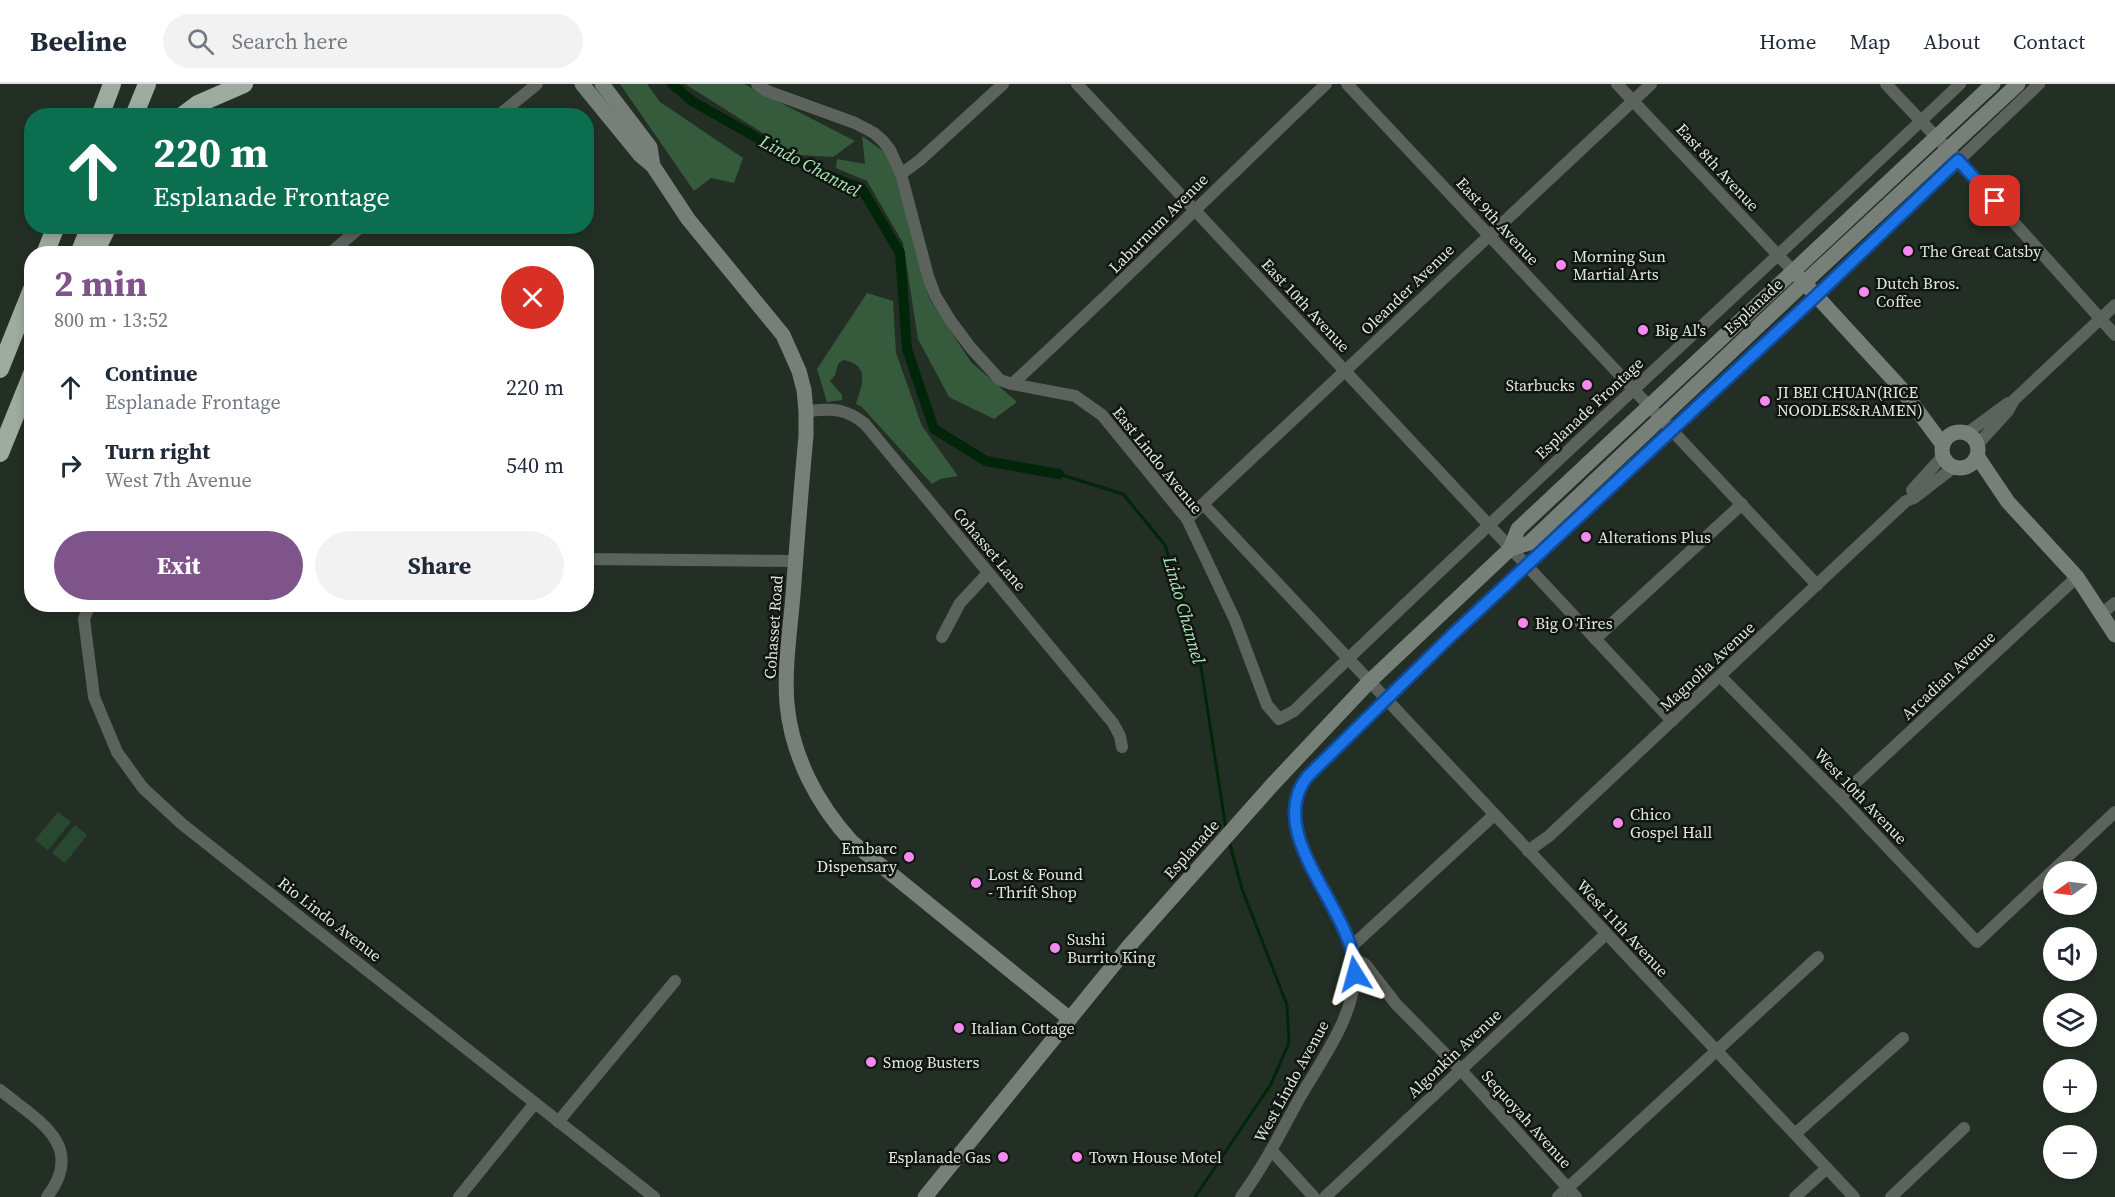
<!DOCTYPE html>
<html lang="en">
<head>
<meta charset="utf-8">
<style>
  :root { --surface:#fff; --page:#f2f2f3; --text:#1f2937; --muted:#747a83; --line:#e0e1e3; --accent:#7f548a }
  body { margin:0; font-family:"Source Serif 4",serif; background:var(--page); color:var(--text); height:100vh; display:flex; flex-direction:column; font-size:22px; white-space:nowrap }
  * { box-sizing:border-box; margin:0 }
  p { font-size:20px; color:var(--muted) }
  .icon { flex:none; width:33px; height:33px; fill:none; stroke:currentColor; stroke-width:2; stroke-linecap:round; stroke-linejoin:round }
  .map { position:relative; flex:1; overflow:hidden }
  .sheet { position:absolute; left:24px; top:162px; width:570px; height:366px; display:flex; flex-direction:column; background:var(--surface); border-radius:24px; box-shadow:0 3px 9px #0003 }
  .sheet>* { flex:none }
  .banner { position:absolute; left:24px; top:24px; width:570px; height:126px; border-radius:24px; box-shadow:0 3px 9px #0003; background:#0b6e4f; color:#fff; overflow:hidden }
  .needle { width:39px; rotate:256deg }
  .tools { position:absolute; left:2043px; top:777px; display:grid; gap:12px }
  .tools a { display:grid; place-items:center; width:54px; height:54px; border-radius:50%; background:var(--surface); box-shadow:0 3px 9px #0003; font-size:30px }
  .pin { position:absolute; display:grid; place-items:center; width:51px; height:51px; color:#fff; margin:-26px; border-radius:12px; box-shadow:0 3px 9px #0006 }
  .me { position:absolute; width:66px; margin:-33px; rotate:352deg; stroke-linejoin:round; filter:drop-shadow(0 0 4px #0008) }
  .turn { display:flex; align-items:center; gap:21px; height:126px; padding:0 30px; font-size:27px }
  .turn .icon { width:78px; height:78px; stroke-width:2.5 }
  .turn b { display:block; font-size:42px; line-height:51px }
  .round { display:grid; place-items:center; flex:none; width:63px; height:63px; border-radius:32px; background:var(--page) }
  .headline { display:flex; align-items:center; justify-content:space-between; height:102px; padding:0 30px }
  h1 { font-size:36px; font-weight:700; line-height:45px; color:var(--accent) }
  .action { display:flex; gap:12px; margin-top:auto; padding:12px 30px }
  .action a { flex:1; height:69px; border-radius:36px; background:var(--accent); color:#fff; font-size:24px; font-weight:700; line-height:69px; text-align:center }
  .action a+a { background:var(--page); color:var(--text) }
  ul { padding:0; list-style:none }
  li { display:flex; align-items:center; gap:18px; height:78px; padding:0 30px }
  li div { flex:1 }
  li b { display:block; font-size:22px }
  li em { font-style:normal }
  header { display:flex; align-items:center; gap:36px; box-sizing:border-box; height:84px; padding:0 30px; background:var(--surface); border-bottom:2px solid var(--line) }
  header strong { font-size:28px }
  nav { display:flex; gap:33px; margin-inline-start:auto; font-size:21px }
  .search { width:420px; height:54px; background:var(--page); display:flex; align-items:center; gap:15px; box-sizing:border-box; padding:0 21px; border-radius:33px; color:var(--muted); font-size:22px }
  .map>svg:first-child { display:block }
  .green { fill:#28492f }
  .forest { fill:#355b3c }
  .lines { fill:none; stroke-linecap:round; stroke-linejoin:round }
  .stream { stroke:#002509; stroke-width:3 }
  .canal { stroke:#002509; stroke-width:10 }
  .street { stroke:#5c625c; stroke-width:12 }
  .secondary { stroke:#768078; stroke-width:15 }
  .highway { stroke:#9dac9f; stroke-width:18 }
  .route-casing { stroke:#114b97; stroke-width:15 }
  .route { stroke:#1a73e8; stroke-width:10 }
  .poi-dot { fill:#f589ef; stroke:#101511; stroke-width:2 }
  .labels { text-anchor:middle; stroke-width:5; stroke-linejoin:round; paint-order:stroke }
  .street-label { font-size:16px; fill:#dfe7e0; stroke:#101511 }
  .poi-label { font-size:16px; fill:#dfe7e0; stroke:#101511; text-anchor:start }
  .water-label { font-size:18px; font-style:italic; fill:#a8e8b3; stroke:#101511 }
</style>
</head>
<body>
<header>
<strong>Beeline</strong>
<div class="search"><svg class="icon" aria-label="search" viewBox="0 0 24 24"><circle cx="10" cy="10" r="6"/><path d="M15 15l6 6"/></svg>Search here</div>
<nav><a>Home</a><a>Map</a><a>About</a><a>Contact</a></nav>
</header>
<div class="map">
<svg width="2115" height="1113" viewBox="0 0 2115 1113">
  <rect width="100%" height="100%" fill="#232f25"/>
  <g class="green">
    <polygon points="58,728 71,738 48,766 35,756"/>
    <polygon points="75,741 87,751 65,779 52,769"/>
  </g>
  <g class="forest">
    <polygon points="620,0 647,0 660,18 743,74 734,99 711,94 694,107"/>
    <polygon points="685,0 744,0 855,57 833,73 798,71"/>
    <polygon points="862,52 890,72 929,214 971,278 1017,318 994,335 949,313 918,255 903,159 867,97 836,84 837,75 865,80"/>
    <path d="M867,209l26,8 3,52 26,73 36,50 -18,3 -8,5 -71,-78 -5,-2c6,-19 15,-39 -13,-44l-5,4 -3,11 -5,6 12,14v5l-15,2 -10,-33z"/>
  </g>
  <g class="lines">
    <g class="stream">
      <polyline points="1059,390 1123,410 1165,461 1199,570 1226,745"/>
      <polyline points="1195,1113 1271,1000 1289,959 1287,921 1242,805 1229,757"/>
    </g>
    <polyline class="canal" points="672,0 692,17 814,86 862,105 900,169 907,265 934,345 986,377 1059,390"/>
    <g class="street">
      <path d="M757,0l10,7 88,32 19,10 9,8 7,9 11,24 27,102 7,19 15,25 21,28 29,32 12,4 63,12 27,19 85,104 48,101 32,85 12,14 15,-8c219,-213 445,-417 666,-627"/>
      <polyline points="1077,0 1672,637"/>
      <polyline points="1347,0 1817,501"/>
      <polyline points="1617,0 1794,188"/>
      <polyline points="1886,0 1958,76 2115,251"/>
      <polyline points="498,32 537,0"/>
      <polyline points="901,90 920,76 1003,0"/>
      <polyline points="329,170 362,142"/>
      <path d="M1012,300c107,-98 209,-200 314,-300"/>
      <path d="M806,327c26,-2 38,-4 59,13l248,299 7,13 2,11"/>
      <polyline points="1966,350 2008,319"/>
      <polyline points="1977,361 2008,327 2014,316 2115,221"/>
      <polyline points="1912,406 1943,372"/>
      <polyline points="1203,420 1854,1113"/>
      <polyline points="1187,435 1651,0"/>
      <polyline points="586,475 795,477"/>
      <polyline points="90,520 84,535 94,613 117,668 143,704 182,740 654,1113"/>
      <polyline points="2102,529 2115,519"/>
      <polyline points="942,553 960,519 988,489"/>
      <polyline points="1595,555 1742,420"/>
      <polyline points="1720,592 1840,713 1977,858 2115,728"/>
      <polyline points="1840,713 2077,493"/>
      <polyline points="1528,767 1549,752 1906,417 1914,414 1954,383"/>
      <polyline points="1352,862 1494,731"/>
      <polyline points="1355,875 1365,880 1396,920 1461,986 1576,1113"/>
      <path d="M0,1006c37,30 87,55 47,107"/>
      <polyline points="558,1038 675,897"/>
      <polyline points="1795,1050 1903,954"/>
      <polyline points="1271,1066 1314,1113"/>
      <polyline points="459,1113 535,1019"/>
      <path d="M1241,1113c23,-31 40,-65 58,-98 22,-39 55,-81 56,-127 2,-61 -92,-133 -49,-194l146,-143 364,-339 223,-212"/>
      <polyline points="1325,1113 1606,850"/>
      <polyline points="1558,1113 1818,873"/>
      <polyline points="1795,1113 1827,1084"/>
      <polyline points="1891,1113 1964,1044"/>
    </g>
    <g class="secondary">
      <path d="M582,0l58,71 13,11 35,53 95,116 16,36 5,19 2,21v25c-5,53 -9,106 -13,159 -3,36 -9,74 -6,109 5,52 30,100 65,138l218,177"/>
      <polyline points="602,0 650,63 653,82"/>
      <polyline points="1799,193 1900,303 1943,361"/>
      <circle cx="1960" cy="366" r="18"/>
      <polyline points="1977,372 2008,418 2077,493 2115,551"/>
      <polyline points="1510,465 1529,459 1804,199 2018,0"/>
      <polyline points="925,1113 1129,862 1273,700 1370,597 1510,465 1518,445 1993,0"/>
    </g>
    <g class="highway">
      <polyline points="100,32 112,0"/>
      <polyline points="134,32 147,0"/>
      <polyline points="182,32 198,20 244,0"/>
      <polyline points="45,170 56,142"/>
      <polyline points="79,170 90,142"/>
      <polyline points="94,170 108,142"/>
      <polyline points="0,285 32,205"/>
      <polyline points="0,369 32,290"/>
    </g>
  </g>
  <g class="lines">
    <defs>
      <path id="route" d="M1355,890c2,-62 -93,-138 -48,-197l145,-142 364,-339 142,-136 37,41"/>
    </defs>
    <use href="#route" class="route-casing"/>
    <use href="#route" class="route"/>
  </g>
  <g class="poi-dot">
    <circle cx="1908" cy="167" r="6"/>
    <circle cx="1561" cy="181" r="6"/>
    <circle cx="1864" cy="208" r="6"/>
    <circle cx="1643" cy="246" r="6"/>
    <circle cx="1587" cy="301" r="6"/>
    <circle cx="1765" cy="317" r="6"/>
    <circle cx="1586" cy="453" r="6"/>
    <circle cx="1523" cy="539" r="6"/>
    <circle cx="1618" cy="739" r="6"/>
    <circle cx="909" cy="773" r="6"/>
    <circle cx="976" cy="799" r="6"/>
    <circle cx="1055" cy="864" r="6"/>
    <circle cx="959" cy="944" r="6"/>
    <circle cx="871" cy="978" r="6"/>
    <circle cx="1003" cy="1073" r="6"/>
    <circle cx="1077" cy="1073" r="6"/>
  </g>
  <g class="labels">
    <g class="street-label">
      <text transform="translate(1718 83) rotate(47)" y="6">East 8th Avenue</text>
      <text transform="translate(1498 137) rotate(47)" y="6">East 9th Avenue</text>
      <text transform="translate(1158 139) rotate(-45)" y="6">Laburnum Avenue</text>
      <text transform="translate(1407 205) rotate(-44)" y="6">Oleander Avenue</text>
      <text transform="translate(1306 221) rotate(47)" y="6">East 10th Avenue</text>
      <text transform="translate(1753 222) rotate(-43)" y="6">Esplanade</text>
      <text transform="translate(1589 324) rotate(-43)" y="6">Esplanade Frontage</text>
      <text transform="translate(1158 376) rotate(51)" y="6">East Lindo Avenue</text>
      <text transform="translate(990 465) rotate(50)" y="6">Cohasset Lane</text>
      <text transform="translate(773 543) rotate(-86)" y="6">Cohasset Road</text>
      <text transform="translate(1707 582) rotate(-43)" y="6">Magnolia Avenue</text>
      <text transform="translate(1948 591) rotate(-43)" y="6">Arcadian Avenue</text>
      <text transform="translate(1861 712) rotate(46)" y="6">West 10th Avenue</text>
      <text transform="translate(1191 765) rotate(-48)" y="6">Esplanade</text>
      <text transform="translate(330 835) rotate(38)" y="6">Rio Lindo Avenue</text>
      <text transform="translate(1623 844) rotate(47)" y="6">West 11th Avenue</text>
      <text transform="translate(1454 969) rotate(-43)" y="6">Algonkin Avenue</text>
      <text transform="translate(1291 997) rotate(-61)" y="6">West Lindo Avenue</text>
      <text transform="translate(1527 1035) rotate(48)" y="6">Sequoyah Avenue</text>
    </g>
    <g class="poi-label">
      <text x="1920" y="173">The Great Catsby</text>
      <text x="1573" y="178">Morning Sun<tspan x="1573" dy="18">Martial Arts</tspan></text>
      <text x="1876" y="205">Dutch Bros.<tspan x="1876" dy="18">Coffee</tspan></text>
      <text x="1655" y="252">Big Al's</text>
      <text x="1575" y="307" text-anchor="end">Starbucks</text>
      <text x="1777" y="314">JI BEI CHUAN(RICE<tspan x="1777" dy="18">NOODLES&amp;RAMEN)</tspan></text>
      <text x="1598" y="459">Alterations Plus</text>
      <text x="1535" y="545">Big O Tires</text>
      <text x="1630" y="736">Chico<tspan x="1630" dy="18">Gospel Hall</tspan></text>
      <text x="897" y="770" text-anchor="end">Embarc<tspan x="897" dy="18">Dispensary</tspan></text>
      <text x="988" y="796">Lost &amp; Found<tspan x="988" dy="18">- Thrift Shop</tspan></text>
      <text x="1067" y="861">Sushi<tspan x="1067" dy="18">Burrito King</tspan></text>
      <text x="971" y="950">Italian Cottage</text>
      <text x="883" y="984">Smog Busters</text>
      <text x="991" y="1079" text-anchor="end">Esplanade Gas</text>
      <text x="1089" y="1079">Town House Motel</text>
    </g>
    <g class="water-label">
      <text transform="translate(810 82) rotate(28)" y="6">Lindo Channel</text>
      <text transform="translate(1184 526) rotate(74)" y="6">Lindo Channel</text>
    </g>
  </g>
</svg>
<div class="tools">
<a><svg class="needle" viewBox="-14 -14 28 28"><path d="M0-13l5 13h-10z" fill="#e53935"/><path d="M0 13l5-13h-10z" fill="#747a83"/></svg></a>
<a><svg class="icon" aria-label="sound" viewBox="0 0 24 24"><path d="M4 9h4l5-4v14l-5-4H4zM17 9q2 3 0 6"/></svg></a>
<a><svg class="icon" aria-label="layers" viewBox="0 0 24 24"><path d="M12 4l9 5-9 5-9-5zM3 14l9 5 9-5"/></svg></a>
<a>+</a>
<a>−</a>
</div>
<div class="pin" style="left:1995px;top:117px;background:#d93025"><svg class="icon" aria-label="arrive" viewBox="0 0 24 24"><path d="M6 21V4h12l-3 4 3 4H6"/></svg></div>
<svg class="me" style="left:1355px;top:890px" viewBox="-20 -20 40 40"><path d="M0-17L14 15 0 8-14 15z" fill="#1a73e8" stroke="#fff" stroke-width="4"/></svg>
<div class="banner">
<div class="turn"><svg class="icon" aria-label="ahead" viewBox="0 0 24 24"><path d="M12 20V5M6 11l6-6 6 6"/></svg><div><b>220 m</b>Esplanade Frontage</div></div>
</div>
<section class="sheet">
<div class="headline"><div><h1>2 min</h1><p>800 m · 13:52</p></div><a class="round" style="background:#d93025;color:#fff"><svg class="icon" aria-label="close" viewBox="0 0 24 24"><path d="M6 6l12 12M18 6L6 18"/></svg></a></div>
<ul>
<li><svg class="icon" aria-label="ahead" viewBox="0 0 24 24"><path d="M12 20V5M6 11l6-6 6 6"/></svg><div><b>Continue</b><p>Esplanade Frontage</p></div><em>220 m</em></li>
<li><svg class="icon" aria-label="right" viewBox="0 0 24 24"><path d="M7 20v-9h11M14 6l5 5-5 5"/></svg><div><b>Turn right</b><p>West 7th Avenue</p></div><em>540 m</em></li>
</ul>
<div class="action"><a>Exit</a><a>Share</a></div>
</section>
</div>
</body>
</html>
